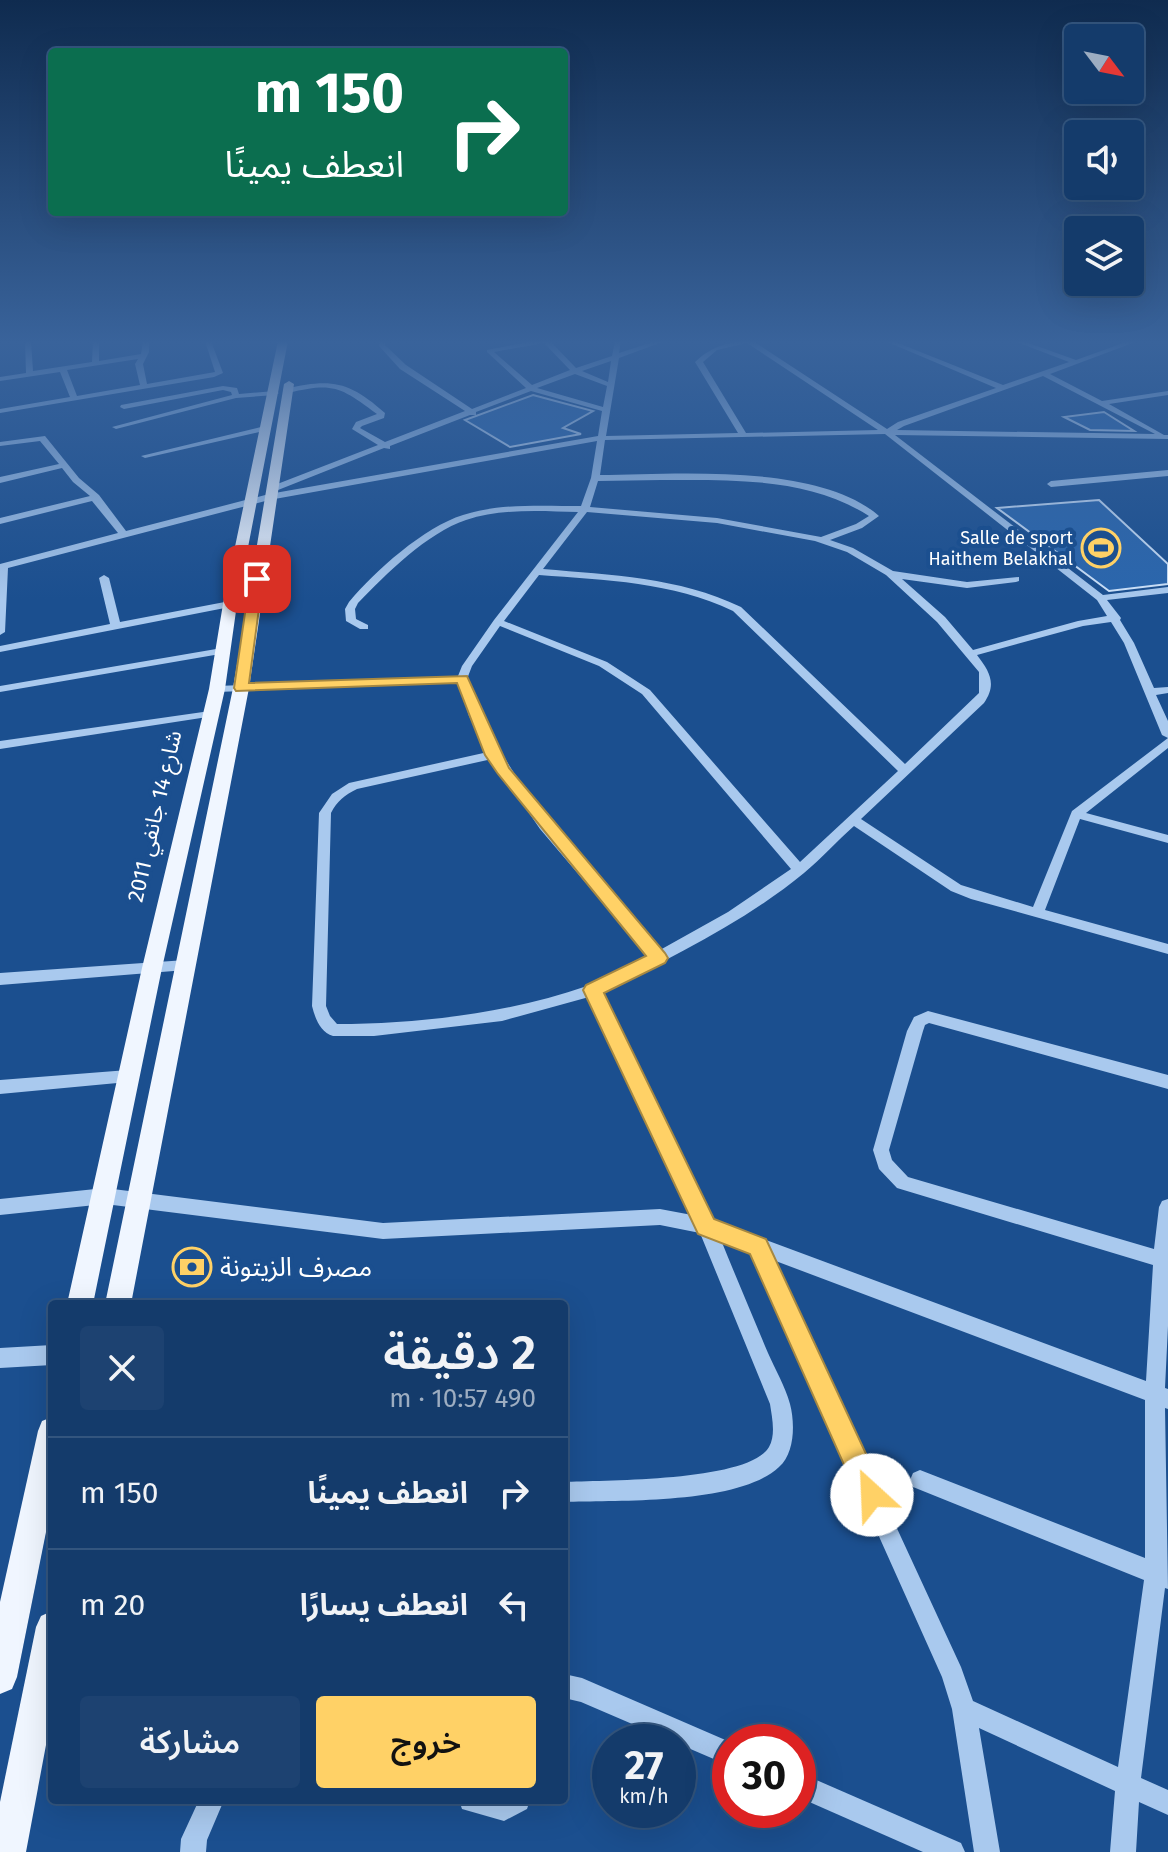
<!DOCTYPE html>
<html lang="ar">
<head>
<meta charset="utf-8">
<style>
  :root { --surface:#143b6b; --page:#1d4271; --text:#f1f3f6; --muted:#9dadc1; --line:#33557e; --accent:#ffd166 }
  body { margin:0; font-family:"Fira Sans","Noto Sans Arabic",sans-serif; background:var(--page); color:var(--text); direction:rtl; height:100vh; display:flex; flex-direction:column; font-size:30px; white-space:nowrap }
  * { box-sizing:border-box; margin:0 }
  p { font-size:26px; color:var(--muted) }
  .icon { flex:none; width:44px; height:44px; fill:none; stroke:currentColor; stroke-width:2; stroke-linecap:round; stroke-linejoin:round }
  .map { position:relative; flex:1; overflow:hidden; direction:ltr }
  .sheet { position:absolute; left:48px; top:1300px; width:520px; height:504px; display:flex; flex-direction:column; background:var(--surface); border-radius:8px; box-shadow:0 8px 32px #0002,0 0 0 2px var(--line); direction:rtl }
  .sheet>* { flex:none }
  .banner { position:absolute; left:48px; top:48px; width:520px; height:168px; border-radius:8px; box-shadow:0 8px 32px #0002,0 0 0 2px var(--line); direction:rtl; background:#0b6e4f; color:#fff; overflow:hidden }
  .needle { width:52px; rotate:122deg }
  .buttons { position:absolute; left:1064px; top:24px; display:grid; gap:16px }
  .buttons a { display:grid; place-items:center; width:80px; height:80px; border-radius:8px; background:var(--surface); box-shadow:0 8px 32px #0002,0 0 0 2px var(--line); font-size:40px }
  .speed { position:absolute; left:592px; top:1724px; display:flex; gap:16px; font-size:40px; font-weight:700; text-align:center }
  .speed>* { display:grid; place-content:center; width:104px; height:104px; border-radius:50%; background:var(--surface); box-shadow:0 8px 32px #0002,0 0 0 2px var(--line); line-height:1 }
  .speed small { font-size:20px; font-weight:400 }
  .speed .limit { border:12px solid #d22; background:#fff; color:#111 }
  .pin { position:absolute; display:grid; place-items:center; width:68px; height:68px; color:#fff; margin:-34px; border-radius:16px; box-shadow:0 4px 12px #0006 }
  .me { position:absolute; width:88px; margin:-44px; rotate:335deg; stroke-linejoin:round; filter:drop-shadow(0 0 6px #0008) }
  .turn { display:flex; align-items:center; gap:28px; height:168px; padding:0 32px; font-size:36px }
  .turn .icon { width:104px; height:104px; stroke-width:2.5 }
  .turn b { display:block; font-size:56px; line-height:68px }
  .round { display:grid; place-items:center; flex:none; width:84px; height:84px; border-radius:8px; background:var(--page) }
  .headline { display:flex; align-items:center; justify-content:space-between; height:136px; padding:0 32px }
  h1 { font-size:48px; font-weight:600; line-height:60px }
  .primary-button { display:flex; gap:16px; margin-top:auto; padding:16px 32px }
  .primary-button a { flex:1; height:92px; border-radius:8px; background:var(--accent); color:#111; font-size:32px; font-weight:600; line-height:92px; text-align:center }
  .primary-button a+a { background:var(--page); color:var(--text) }
  ul { padding:0; list-style:none }
  li { display:flex; align-items:center; gap:24px; height:112px; padding:0 32px; border-top:2px solid var(--line) }
  li div { flex:1 }
  li b { display:block; font-size:30px }
  li em { font-style:normal }
  .map>svg:first-child { display:block }
  .building { fill:#2a66ad; stroke:#cfe3fa; stroke-width:2 }
  .lines { fill:none; stroke-linecap:round; stroke-linejoin:round }
  .minor { fill:#a9c9ee; fill-rule:evenodd }
  .major { fill:#f0f6ff; fill-rule:evenodd }
  .route { fill:#ffd166; stroke:#a68842; stroke-width:2 }
  .labels { text-anchor:middle; stroke-width:8; stroke-linejoin:round; paint-order:stroke }
  .far-poi-label { font-size:18px; fill:#fff; stroke:#1b4f8f; text-anchor:end }
  .street-label { font-size:22px; fill:#fff; stroke:#1b4f8f }
  .near-poi-label { font-size:26px; fill:#fff; stroke:#1b4f8f; text-anchor:start }
</style>
</head>
<body>
<div class="map">
<svg width="1168" height="1852" viewBox="0 0 1168 1852">
  <rect width="100%" height="100%" fill="#1b4f8f"/>
  <g class="building">
    <polygon points="533,395 593,411 563,428 581,434 510,447 465,420"/>
    <polygon points="1104,412 1134,431 1090,430 1064,417"/>
    <polygon points="1099,500 1168,564 1168,584 1109,591 997,508"/>
  </g>
  <g class="lines">
    <g class="minor">
      <path d="M25,341h6l2,30 59,-9 1,-21h6v20l42,-7 2,-13h6v11l-6,12 4,20 68,-12 -10,-31h6l12,32 -9,4 -214,36v-4l70,-12 -10,-25 -60,9v-4l26,-4zM138,359l-3,5 5,21 -63,11 -10,-26z"/>
      <path d="M379,341h6v4l21,20 66,44 54,-21 -39,-36v-2l47,-9h16l26,27 36,-12 3,-15h6l-2,12 37,-12h9l-46,17 -13,78 132,-3 -43,-71c17,-16 35,-21 58,-21l134,88 11,-7 98,-34 -111,-47h8l110,44 66,-23 -55,-21h9l53,19 53,-19h9l-88,33 52,27 66,-10v4l-59,9 55,31h4v4l-273,-4 208,160 65,-8v6l-61,7 14,18 -1,2 14,23 20,45 14,-1v6l-12,2 12,26v27l-82,65 82,22v8l-88,-24 -35,91 123,34v10l-197,-55 -20,-8 -97,-65c-17,15 -32,32 -50,47 -58,48 -135,86 -202,119l110,228 434,161 7,-116 -256,-77 -18,-19 -6,-19 34,-119 7,-14 14,-6 240,64v14l-239,-66 -4,2 -2,6 -34,119 3,10 16,17 246,72 5,-42 3,-6 6,-2v127l-3,62 3,1v20l-3,-1 3,181 -3,-1 -24,190 27,12v25l-29,-13 -3,50h-26l5,-61 -136,-63 21,124h-26l-22,-143 -10,-32 -191,-426 -30,-11c15,37 31,75 47,113 7,16 17,33 22,51 5,19 5,49 -11,63 -40,38 -161,33 -215,35v-20c39,-2 185,0 205,-35 7,-12 3,-30 1,-43l-70,-171 -40,-8 -277,14 -278,-35 -105,11v-16l105,-11 278,35 277,-14 32,6 -103,-218 -87,24 -128,15h-41c-13,-4 -18,-18 -21,-30l7,-193 13,-19 17,-11 139,-31 -19,-36 -11,-34 -241,10 -6,-3 6,-3 241,-10 4,-10 32,-46 84,-108c-36,-1 -77,-4 -112,8 -39,13 -80,54 -108,83l-3,6 1,10 12,6v4h-8l-14,-8 -1,-12 4,-7c26,-31 75,-75 114,-87 37,-12 80,-9 118,-9l10,-28 6,-37 -328,59 -261,68 -3,64 -5,3v-71l118,-31 -26,-32 -92,23v-6l90,-22 -17,-14 -11,-14 -62,15v-6l59,-13 -19,-23 -40,5v-4l45,-6 34,42 20,17 27,36 143,-37 329,-58 4,-25 -71,-20 -55,21v3h-6l-80,31v3l-6,-1 -111,44h-6v-4l111,-43 -26,-16 4,-7 21,-8c-37,-27 -43,-32 -89,-21h-3v-4c46,-11 64,-8 100,24l-1,5 -22,8 -2,2 25,14 80,-31 -65,-42 -21,-23zM544,343l26,27 -38,15 -38,-33zM747,343l131,87 -132,3 -43,-71 14,-12zM611,361l-3,21 -26,-11zM575,374l32,12 -4,21 -66,-19zM1043,376l112,58 -258,-4 7,-4zM885,434l212,166 10,16 -29,5 -105,29 -28,-33 -43,-38 65,9 49,-6 3,-1v-4l-52,5 -74,-11 -40,-23 -23,-8 32,-12 17,-12c-60,-53 -202,-42 -279,-41l5,-35zM661,480c71,0 147,-3 208,36l-13,8 -35,13 -104,-19 -127,-11 8,-26zM587,512l130,11 98,18 32,11 39,23 51,47 42,50v21l-74,71 -164,-157c-63,-30 -129,-32 -198,-38zM539,575c67,5 133,7 194,36l165,160 -98,91 -150,-172 -43,-28 -103,-41zM1111,622l13,21 38,92 6,3 -96,73 -39,96 -72,-22 -100,-66 123,-116c13,-19 6,-31 -7,-48l106,-29zM500,626l99,40 43,28 149,175 -63,43 -68,38c-76,-86 -153,-161 -193,-271l5,-13zM492,759l48,70 108,127c-20,10 -40,23 -61,30 -78,27 -168,38 -250,38l-7,-8 -4,-10 5,-193c6,-12 14,-18 26,-24zM773,1260l372,140v158l-225,-88 -7,3 -3,7 3,7 231,93 -26,187 -145,-66 -12,-34z"/>
      <polygon points="223,386 237,388 239,394 275,391 279,393 275,395 236,398 116,429 112,427 232,395 231,392 223,390 124,409 120,407 121,405"/>
      <polygon points="265,426 268,426 268,430 145,458 141,456"/>
      <polygon points="1168,470 1168,476 1051,487 1047,484 1051,481"/>
      <polygon points="104,575 109,578 120,622 230,601 235,604 230,607 0,652 0,646 110,624 99,578"/>
      <polygon points="222,648 226,649 226,653 0,692 0,686"/>
      <polygon points="210,711 216,714 214,716 0,749 0,741"/>
      <polygon points="186,960 191,961 193,965 191,969 186,970 0,985 0,973"/>
      <polygon points="128,1070 134,1071 136,1076 134,1081 128,1082 0,1094 0,1080"/>
      <polygon points="52,1345 52,1365 0,1368 0,1348"/>
      <polygon points="564,1674 582,1678 730,1742 730,1766 581,1702 564,1698"/>
      <polygon points="798,1772 961,1843 965,1852 923,1852 798,1797"/>
      <polygon points="199,1800 224,1800 207,1840 206,1852 180,1852 181,1839"/>
      <polygon points="459,1800 530,1800 527,1809 504,1821 462,1809"/>
    </g>
    <g class="major">
      <polygon points="278,341 288,341 237,604 225,689 162,968 93,1304 67,1304 142,968 209,689 223,604"/>
      <polygon points="289,381 294,384 249,688 131,1304 105,1304 233,688 284,384"/>
      <polygon points="52,1417 52,1502 17,1677 12,1689 0,1694 0,1602 38,1431 42,1421"/>
      <polygon points="52,1611 52,1713 26,1852 0,1852 0,1802 36,1627 41,1616"/>
    </g>
  </g>
  <linearGradient id="sky" x2="0" y2="1"><stop stop-color="#0f2b4f"/><stop offset="0.57" stop-color="#39639b"/><stop offset="1" stop-color="#39639b" stop-opacity="0"/></linearGradient>
  <rect width="1168" height="600" fill="url(#sky)"/>
  <polygon class="route" points="257,575 263,579 249,683 467,676 509,768 665,953 668,958 665,963 604,993 714,1219 766,1239 881,1486 885,1495 881,1505 872,1509 862,1505 750,1254 698,1234 583,990 586,985 646,956 498,774 485,755 457,683 236,691 234,688 250,579"/>
  <defs>
    <symbol id="stadium-ring" viewBox="-11 -11 22 22"><circle r="9.5" fill="#1b4f8f" stroke="#ffd166" stroke-width="1.5"/><path d="M0-5a6.5 5 0 1 0 0 10a6.5 5 0 1 0 0-10ZM-3.5-1.8h7v3.6h-7Z" fill="#ffd166"/></symbol>
    <symbol id="bank-ring" viewBox="-11 -11 22 22"><circle r="9.5" fill="#1b4f8f" stroke="#ffd166" stroke-width="1.5"/><path d="M-6-4H6V4H-6ZM0-2.3a2.3 2.3 0 1 0 0 4.6a2.3 2.3 0 1 0 0-4.6Z" fill="#ffd166"/></symbol>
  </defs>
  <g fill-rule="evenodd">
    <use href="#stadium-ring" x="1079" y="526" width="44" height="44"/>
    <use href="#bank-ring" x="170" y="1245" width="44" height="44"/>
  </g>
  <g class="labels">
    <g class="far-poi-label">
      <text x="1073" y="544">Salle de sport<tspan x="1073" dy="21">Haithem Belakhal</tspan></text>
    </g>
    <g class="street-label">
      <text transform="translate(154 816) rotate(-77)" y="8">شارع 14 جانفي 2011</text>
    </g>
    <g class="near-poi-label">
      <text x="220" y="1276">مصرف الزيتونة</text>
    </g>
  </g>
</svg>
<div class="buttons">
<a><svg class="needle" viewBox="-14 -14 28 28"><path d="M0-13l5 13h-10z" fill="#e53935"/><path d="M0 13l5-13h-10z" fill="#9dadc1"/></svg></a>
<a><svg class="icon" aria-label="sound" viewBox="0 0 24 24"><path d="M4 9h4l5-4v14l-5-4H4zM17 9q2 3 0 6"/></svg></a>
<a><svg class="icon" aria-label="layers" viewBox="0 0 24 24"><path d="M12 4l9 5-9 5-9-5zM3 14l9 5 9-5"/></svg></a>
</div>
<div class="speed"><div>27<small>km/h</small></div><div class="limit">30</div></div>
<div class="pin" style="left:257px;top:579px;background:#d93025"><svg class="icon" aria-label="arrive" viewBox="0 0 24 24"><path d="M6 21V4h12l-3 4 3 4H6"/></svg></div>
<svg class="me" style="left:872px;top:1495px" viewBox="-20 -20 40 40"><circle r="19" fill="#fff"/><path d="M0-13L10 11 0 6-10 11z" fill="#ffd166"/></svg>
<div class="banner">
<div class="turn"><svg class="icon" aria-label="right" viewBox="0 0 24 24"><path d="M7 20v-9h11M14 6l5 5-5 5"/></svg><div><b>150 m</b>انعطف يمينًا</div></div>
</div>
<section class="sheet">
<div class="headline"><div><h1>2 دقيقة</h1><p>490 m · 10:57</p></div><a class="round"><svg class="icon" aria-label="close" viewBox="0 0 24 24"><path d="M6 6l12 12M18 6L6 18"/></svg></a></div>
<ul>
<li><svg class="icon" aria-label="right" viewBox="0 0 24 24"><path d="M7 20v-9h11M14 6l5 5-5 5"/></svg><div><b>انعطف يمينًا</b></div><em>150 m</em></li>
<li><svg class="icon" aria-label="left" viewBox="0 0 24 24"><path d="M17 20v-9H6M10 6l-5 5 5 5"/></svg><div><b>انعطف يسارًا</b></div><em>20 m</em></li>
</ul>
<div class="primary-button"><a>خروج</a><a>مشاركة</a></div>
</section>
</div>
</body>
</html>
